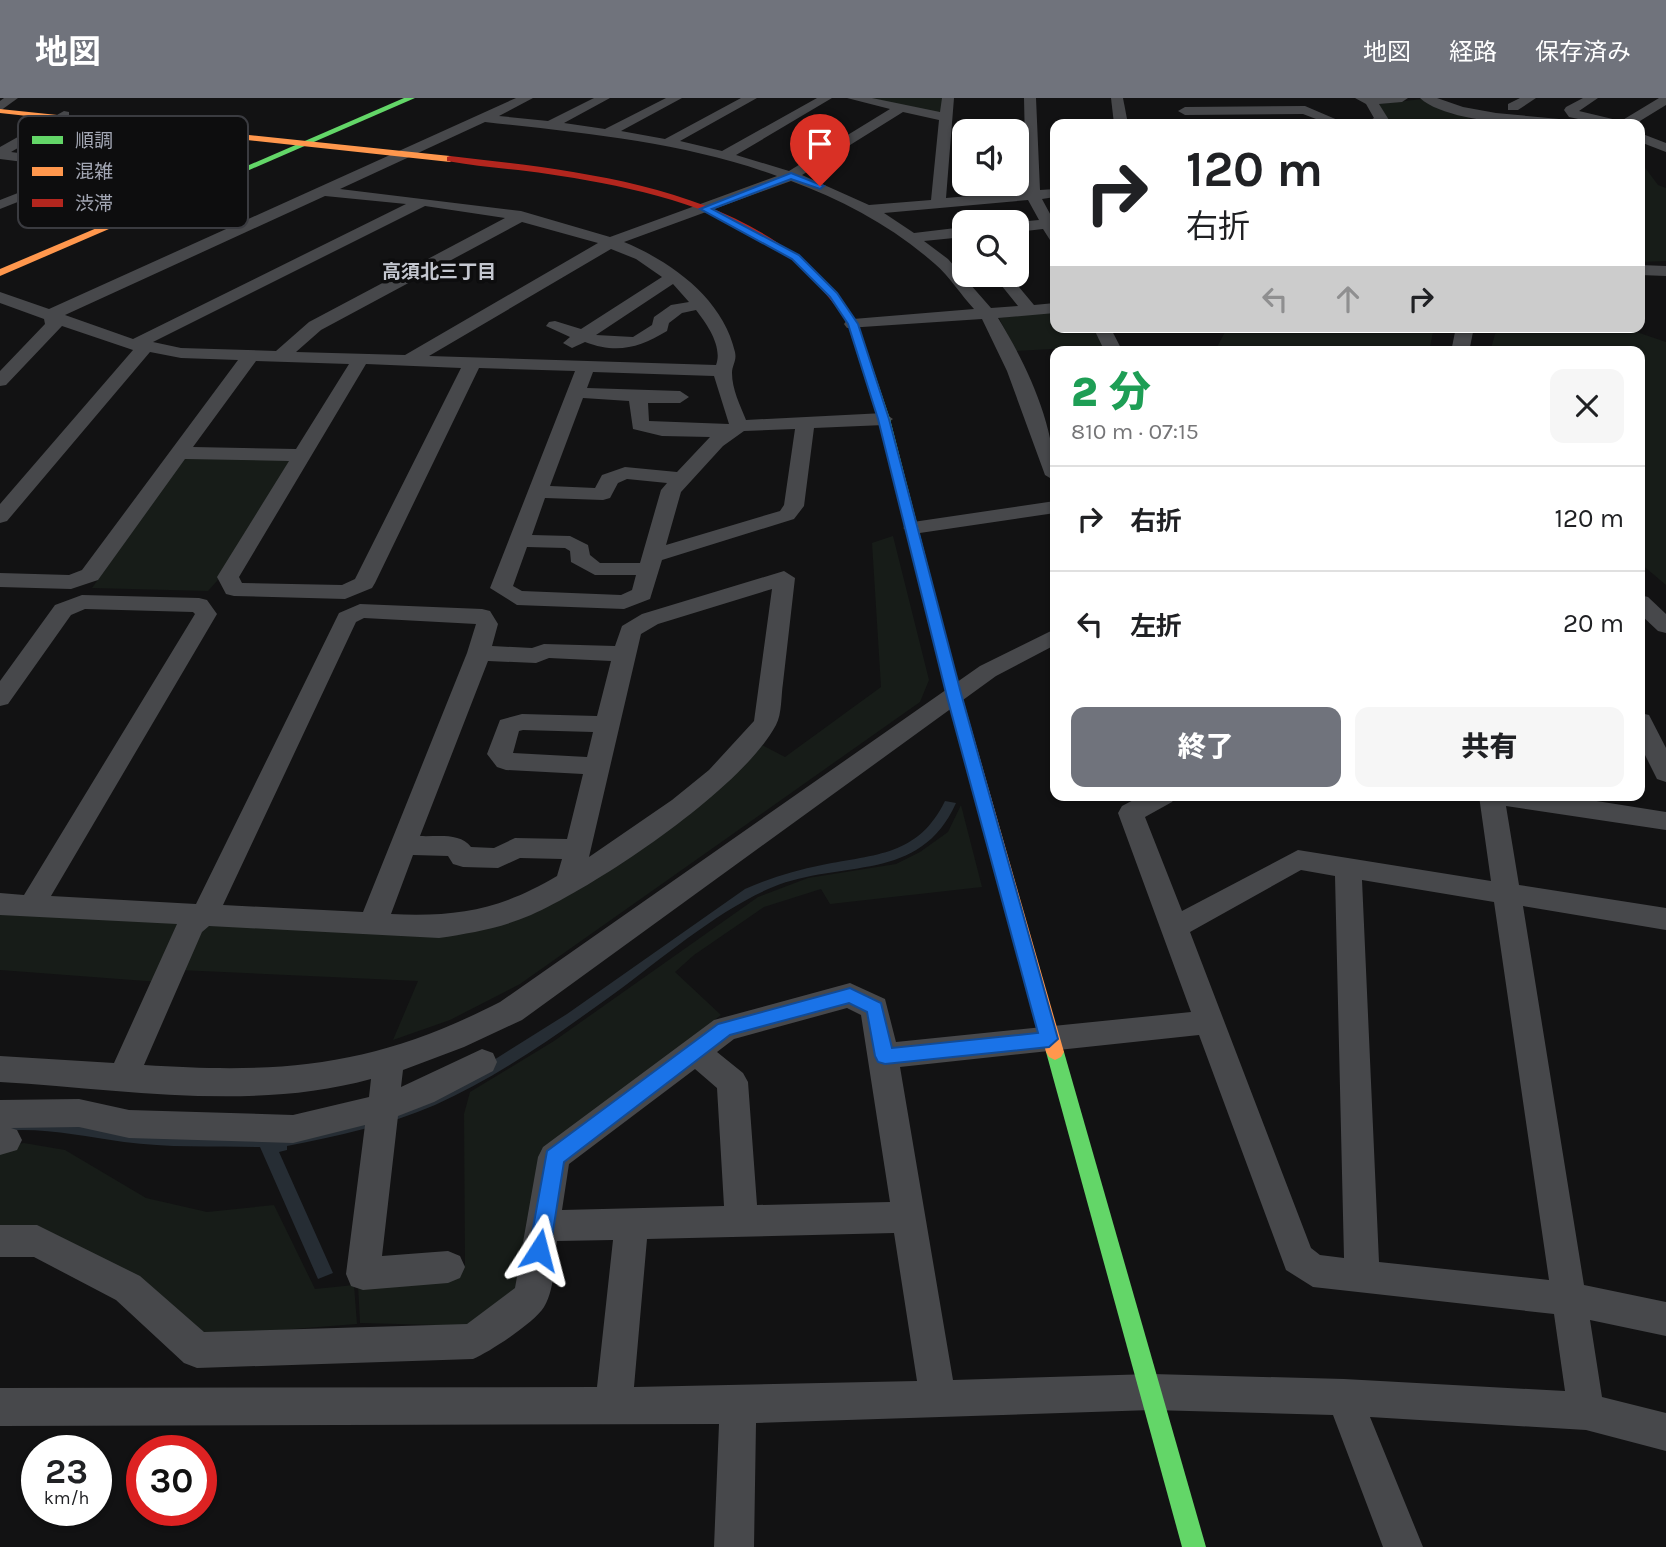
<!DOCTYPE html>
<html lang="ja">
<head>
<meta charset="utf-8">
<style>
  :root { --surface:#fff; --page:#f6f6f6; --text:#202124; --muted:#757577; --line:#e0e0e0; --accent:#70737c }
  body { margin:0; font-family:Karla,"Noto Sans JP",sans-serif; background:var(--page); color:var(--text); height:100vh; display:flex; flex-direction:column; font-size:26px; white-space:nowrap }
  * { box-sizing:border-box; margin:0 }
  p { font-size:23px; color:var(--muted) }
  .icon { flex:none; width:38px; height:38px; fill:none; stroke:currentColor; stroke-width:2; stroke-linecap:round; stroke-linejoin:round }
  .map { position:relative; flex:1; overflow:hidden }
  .details { position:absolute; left:1050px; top:248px; width:595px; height:455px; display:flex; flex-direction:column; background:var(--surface); border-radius:14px; box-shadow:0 2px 5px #0004 }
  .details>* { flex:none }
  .banner { position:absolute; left:1050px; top:21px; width:595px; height:214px; border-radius:14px; box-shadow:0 2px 5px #0004; background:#fff; color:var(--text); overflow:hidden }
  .buttons { position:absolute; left:952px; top:21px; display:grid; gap:14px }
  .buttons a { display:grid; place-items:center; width:77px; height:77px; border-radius:14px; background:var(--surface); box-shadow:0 2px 5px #0004; font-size:35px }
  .speed { position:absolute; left:21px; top:1337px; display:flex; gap:14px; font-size:35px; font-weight:700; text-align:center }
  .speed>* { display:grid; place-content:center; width:91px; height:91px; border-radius:50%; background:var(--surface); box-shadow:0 2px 5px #0004; line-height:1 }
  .speed small { font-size:18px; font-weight:400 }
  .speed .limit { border:10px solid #d22; background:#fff; color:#111 }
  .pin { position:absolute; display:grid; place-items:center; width:60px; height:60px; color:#fff; margin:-72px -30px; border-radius:50% 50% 50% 0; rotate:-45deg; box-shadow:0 0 7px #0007 }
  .pin .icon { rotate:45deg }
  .me { position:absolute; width:77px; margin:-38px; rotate:9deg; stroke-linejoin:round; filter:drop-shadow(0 0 5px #0008) }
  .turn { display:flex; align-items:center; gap:24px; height:147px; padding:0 21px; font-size:32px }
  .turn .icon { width:91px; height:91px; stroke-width:2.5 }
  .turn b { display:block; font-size:49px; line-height:60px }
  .lanes { display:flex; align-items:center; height:66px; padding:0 21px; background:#0003; justify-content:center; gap:35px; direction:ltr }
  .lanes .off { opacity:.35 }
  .round { display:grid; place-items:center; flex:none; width:74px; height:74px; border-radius:14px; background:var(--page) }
  .overview { display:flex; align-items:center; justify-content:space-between; height:119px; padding:0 21px }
  h1 { font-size:42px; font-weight:800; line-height:52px; color:#1e9e55 }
  .cta { display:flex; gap:14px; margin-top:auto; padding:14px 21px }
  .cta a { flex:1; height:80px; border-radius:14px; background:var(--accent); color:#fff; font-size:28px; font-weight:800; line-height:80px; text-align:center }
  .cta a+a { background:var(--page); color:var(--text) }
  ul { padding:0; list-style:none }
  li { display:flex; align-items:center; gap:21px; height:105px; padding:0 21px; border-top:2px solid var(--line) }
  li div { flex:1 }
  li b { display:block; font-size:26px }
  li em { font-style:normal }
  header { display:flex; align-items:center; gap:42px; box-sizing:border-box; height:98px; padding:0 35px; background:var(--accent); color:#fff }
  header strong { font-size:33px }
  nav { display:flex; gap:38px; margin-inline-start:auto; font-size:24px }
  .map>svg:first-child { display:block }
  .green { fill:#171c18 }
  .water { fill:#262d34 }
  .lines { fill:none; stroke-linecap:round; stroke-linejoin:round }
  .street { fill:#47484b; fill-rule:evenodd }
  .fast { fill:#63d668; fill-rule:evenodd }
  .slow { fill:#ff974d; fill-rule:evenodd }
  .jam { fill:#b3261e; fill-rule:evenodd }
  .route { fill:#1a73e8; stroke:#114b97; stroke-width:2 }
  .labels { text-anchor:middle; stroke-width:7; stroke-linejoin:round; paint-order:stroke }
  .far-neighbourhood-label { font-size:19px; font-weight:bold; fill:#c4c7d0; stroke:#0d0d0e }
  .key { fill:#0d0d0e; stroke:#3a3b40; stroke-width:2 }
  .key-label { font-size:19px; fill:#a3a7b4 }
</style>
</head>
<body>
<header>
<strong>地図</strong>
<nav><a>地図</a><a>経路</a><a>保存済み</a></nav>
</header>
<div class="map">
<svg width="1666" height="1449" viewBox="0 0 1666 1449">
  <rect width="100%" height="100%" fill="#121213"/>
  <g class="green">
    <polygon points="867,0 944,0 942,13 935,15"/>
    <polygon points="1422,1 1452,16 1472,18 1464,25 1380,25 1379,6"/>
    <polygon points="1640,63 1658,87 1666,90 1666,163 1640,164"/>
    <polygon points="1055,213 1055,229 1096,229 1105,248 1016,253 999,220"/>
    <polygon points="1237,229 1434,229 1429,254 1218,254 1216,251 1225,234"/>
    <polygon points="1507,229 1622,229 1666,244 1666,487 1640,465 1640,254 1490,254 1495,236"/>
    <polygon points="191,358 287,360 290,364 217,483 208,493 92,490 182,362"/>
    <polygon points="893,438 929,582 920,604 520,886 450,922 393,942 418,883 179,872 202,824 477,833 762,647 785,659 881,589 872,445"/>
    <polygon points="961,707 982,789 830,806 821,791 764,809 694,857 675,874 721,917 540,1058 520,1182 512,1197 472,1228 360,1225 358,1187 448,1175 465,1167 464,1016 470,994 554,943 758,799 808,780 896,766 920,754 948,734"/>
    <polygon points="0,816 187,825 159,884 0,872"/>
    <polygon points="24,1045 65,1052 146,1100 207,1114 274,1107 315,1191 354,1187 357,1226 204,1238 0,1130 0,1049"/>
  </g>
  <path class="water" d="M945,703l11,2c-36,81 -115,56 -183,84 -52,21 -112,72 -158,106 -57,41 -115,83 -180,112 -46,20 -98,31 -148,41v4l-8,2 54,121 -15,6 -58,-132c-45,-1 -92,1 -136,-5 -43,-6 -80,-15 -124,-11v-8l19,-3 251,18 208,-68 89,-56 178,-125c25,-11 51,-19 77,-24 54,-11 96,-9 123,-64z"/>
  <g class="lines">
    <g class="street">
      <polygon points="4,0 18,0 0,13 0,3"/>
      <path d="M516,0h17l-34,18 49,5 46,-23h16l-46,25 41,6 61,-31h16l-61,33 44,8 76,-41h16l-77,43 42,10 95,-53h15l-96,57 53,16 101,-62 -43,-11h25l68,14 2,-14h12l-8,100 80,-7 -2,-93h12l4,92 15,-1v8l-13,2 13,24v19l-5,-2 -7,-11 -26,3v-10l22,-2 -11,-20 -144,13 30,20 50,-6v10l-40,4 24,18 43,49 27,-2 -25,-31h16l25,30 21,-2v10l-57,5c29,47 57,107 57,163l-10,-6 -38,-104 -25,-52 -135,9 -3,-4 3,-4 6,-1 121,-10c-13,-14 -24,-32 -39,-45 -42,-37 -92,-64 -144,-83l-167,61c48,20 99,57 111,110 2,9 -3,13 -3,21 0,16 8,32 14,47l138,-7 9,6 -9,6 -70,3 -10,78 -10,13 -132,41 -12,39 -26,10 -107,-4 -27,-17 85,-217 -96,-3 -104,215 -3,5 -27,11 -111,-3 -8,-2 -9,-17 72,-116 -104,-2 -87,121 -27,9 -71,-2v-14l69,2 13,-5 156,-210 -57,-2 -31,-6 -143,169 -7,2v-19l133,-154 -71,-24 -56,59 -6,1v-15l45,-47 -1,-5 -44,-16v-11l49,17zM903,14l36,8 -8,80 -62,5 -67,-30zM485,24c98,11 199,20 292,54l-167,61 -89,-26 -181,-22zM325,98l81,8 -273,135 -68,-24zM425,108l80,12 -196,104 -33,29 -95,-3 -28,-6zM522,124l76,21 -193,112 -109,-3 25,-22zM611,151l25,10 26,18 -81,52 -26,-8 -6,1 -3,4 24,11 -7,6 9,5 13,-6c32,12 54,6 82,-11l2,-8 13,-10 14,-3c11,14 27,37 20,55l-287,-9zM673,186l16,18 -18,3 -17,12 -2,8 -19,12 -37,-2zM256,263l93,3 -53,85 -103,-2zM366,266l95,4 -106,211 -13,6 -100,-2 -3,-6zM593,274l121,4 15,48 -80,-3 -1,-18h32l9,-6 -9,-6 -93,-3zM583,300l46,3 4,28 29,7 48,1 -33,35 -52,-5 -23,8 -7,13 -45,-2zM795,331l-11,76 -4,6 -114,34 15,-53 42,-46 21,-15zM627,381l40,4 -6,7 -21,73h-40l-10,-8 -2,-10 -18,-9 -38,-1 13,-37 58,2 7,-2 8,-15zM527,449l38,1 5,3 1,11 24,13h41l-4,15 -11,5 -99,-4 -9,-5z"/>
      <polygon points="1111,0 1123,0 1128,26 1114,26"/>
      <polygon points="1355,0 1408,0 1402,4 1379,6 1389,22 1383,26 1364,26 1374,20 1366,6"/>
      <path d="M1420,0h17l26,9 33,6 74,7 7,4c-38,2 -129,0 -157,-26z"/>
      <polygon points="1520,0 1536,0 1518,12 1508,12 1508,6"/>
      <polygon points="1583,0 1598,0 1579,13 1621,23 1659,0 1666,0 1666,7 1635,26 1601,26 1569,19 1564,12 1566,9"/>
      <polygon points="1305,8 1347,26 1329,26 1303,16 1185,17 1178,13 1185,9"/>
      <polygon points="64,13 69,14 69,20 11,54 95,65 190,28 202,31 0,111 0,102 79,71 0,61 0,49"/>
      <polygon points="1640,35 1666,45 1666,54 1640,44"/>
      <polygon points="1640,167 1666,168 1666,178 1640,177"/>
      <polygon points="1093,229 1110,229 1123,254 1105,254"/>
      <polygon points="1456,229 1474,229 1469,254 1451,254"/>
      <polygon points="1055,403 1055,415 913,436 903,430 913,424"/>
      <path d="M784,473l11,7c-4,35 -8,70 -12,105 -2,13 -1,31 -7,42 -34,64 -178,160 -245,190 -30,13 -60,18 -92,23l-230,-12 -7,6 -58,133c140,9 229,2 356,-63l480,-336 75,-37v16l-59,31 -474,344 -58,27 -61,23 -2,17 81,-38 11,4 4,9 -4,9 -59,31 -36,14 -16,140 66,-5 12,5 5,11 -5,11 -12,5 -85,7 -12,-4 -5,-12 19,-149 -72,18 -164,-5 -50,-11 -68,1 6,2 5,10 -5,10 -17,5v-55l79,-1 50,11 164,5 76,-18 2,-18c-120,33 -248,10 -371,3v-26l114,7 63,-139 -177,-9v-22l24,2 171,-281 -2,-2 -108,-3 -14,6 -63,89 -8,2v-25l55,-76 27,-10 117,3 8,2 10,14 -166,282 145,8 143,-291 21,-9 122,5 8,2 8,13 -6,22 40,2 12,-4 71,2 7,-20 20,-12zM772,491l-18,132 -45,49 -37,30 -83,57 52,-223 17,-10zM364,520l112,6 -9,29 -104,259 -140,-7 133,-283zM549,560l62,3 -14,55 -75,-2 -22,6 -13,34 10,13 9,3 77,4 -16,65 -52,-1 -21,10 -23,-1c-11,-15 -34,-10 -51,-11l68,-175 48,2zM523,632l70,2 -6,25 -74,-4 6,-22zM413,757l35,1 5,8 10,3 35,1 22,-10 42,1 -5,17c-57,34 -101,41 -166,38z"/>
      <polygon points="1640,497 1648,499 1666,516 1666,535 1658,533 1640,516"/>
      <polygon points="1640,615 1649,617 1666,650 1666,684 1657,681 1640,647"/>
      <path d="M1141,698h35l-4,6 -27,15 37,94 116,-61 193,31 -12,-85h86l101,16v18l-160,-24 13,79 147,23v22l-143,-24 61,379 82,17v34l-76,-16 12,77 64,16v38l-80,-21 -216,-13 53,130h-40l-50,-132 -181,-5 -396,13 -2,124h-40l5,-123 -719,2v-38l597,-1 16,-147 -56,1c-3,20 -2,48 -13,66 -9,15 -54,45 -71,52l-276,9 -13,-5 -68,-63 -82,-43h-34v-32h37l103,51 64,56 263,-8 48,-36 23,-131 5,-10 171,-127 136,-37 35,16 11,43 295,-30 -73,-199 4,-7zM1301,772l34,6 9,382 -24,-3 -9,-7 -121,-316zM1362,782l132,22 55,378 -170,-18zM847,910l14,7 29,187 -133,3 -9,-123 -5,-9 -26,-21 17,-13zM1199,937l87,235 27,17 241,27 11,77 -221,-12 -192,-5 -199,6 -53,-313zM695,971l22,19 7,118 -162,4 7,-46zM894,1135l23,148 -283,6 13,-148z"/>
    </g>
    <g class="fast">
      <polygon points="404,0 415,0 247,73 240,71"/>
      <polygon points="834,202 842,202 858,226 890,321 958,584 956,587 951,589 944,584 878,321 848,226 833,204"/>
      <polygon points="1055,946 1061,949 1064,954 1206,1449 1182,1449 1046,954 1049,949"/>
    </g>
    <g class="slow">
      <polygon points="0,11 450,58 454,61 450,64 0,15"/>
      <polygon points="241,69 248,71 0,178 0,171"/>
      <polygon points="951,579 958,584 1064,954 1061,959 1055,962 1049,959 1046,954 944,584"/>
    </g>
    <path class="jam" d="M450,58c137,16 301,31 393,146l-9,2c-10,-12 -20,-25 -32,-36 -62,-59 -171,-82 -254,-94 -33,-5 -68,-7 -101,-13v-4z"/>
  </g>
  <polygon class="route" points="791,75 824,88 820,91 791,81 712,111 799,157 837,195 858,226 889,321 962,599 1058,941 1049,949 885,966 878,964 875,958 867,914 849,905 730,937 564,1064 550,1152 546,1159 539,1161 532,1159 529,1152 547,1053 718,926 850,890 881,905 892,950 1038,935 947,599 878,321 848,226 830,199 792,161 700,111"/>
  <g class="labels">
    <g class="far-neighbourhood-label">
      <text x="439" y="180">高須北三丁目</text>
    </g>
  </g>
  <rect x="18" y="18" width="230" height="112" rx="10" class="key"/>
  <rect x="32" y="38" width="31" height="8" fill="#63d668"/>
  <rect x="32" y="69" width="31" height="9" fill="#ff974d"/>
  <rect x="32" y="101" width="31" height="8" fill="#b3261e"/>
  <g class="key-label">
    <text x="75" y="49">順調</text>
    <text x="75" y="80">混雑</text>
    <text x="75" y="112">渋滞</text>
  </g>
</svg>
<div class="buttons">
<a><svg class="icon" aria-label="sound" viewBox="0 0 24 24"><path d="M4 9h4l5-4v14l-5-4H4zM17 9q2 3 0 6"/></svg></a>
<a><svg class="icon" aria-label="search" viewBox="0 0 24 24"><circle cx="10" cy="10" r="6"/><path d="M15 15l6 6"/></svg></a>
</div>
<div class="speed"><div>23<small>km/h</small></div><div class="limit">30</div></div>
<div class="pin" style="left:820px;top:88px;background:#d93025"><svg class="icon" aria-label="arrive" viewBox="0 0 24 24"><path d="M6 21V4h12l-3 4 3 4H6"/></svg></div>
<svg class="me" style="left:539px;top:1152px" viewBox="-20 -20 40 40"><path d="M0-17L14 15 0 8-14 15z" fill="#1a73e8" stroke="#fff" stroke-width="4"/></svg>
<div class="banner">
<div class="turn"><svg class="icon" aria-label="right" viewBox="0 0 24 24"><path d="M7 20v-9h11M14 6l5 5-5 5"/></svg><div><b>120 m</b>右折</div></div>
<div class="lanes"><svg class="icon off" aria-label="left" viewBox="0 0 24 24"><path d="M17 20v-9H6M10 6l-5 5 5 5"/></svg><svg class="icon off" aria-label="ahead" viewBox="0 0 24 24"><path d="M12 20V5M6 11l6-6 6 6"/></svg><svg class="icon" aria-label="right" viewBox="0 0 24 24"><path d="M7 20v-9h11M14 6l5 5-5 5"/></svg></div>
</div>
<section class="details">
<div class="overview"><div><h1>2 分</h1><p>810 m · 07:15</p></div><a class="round"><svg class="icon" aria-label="close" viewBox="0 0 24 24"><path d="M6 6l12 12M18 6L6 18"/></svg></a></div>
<ul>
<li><svg class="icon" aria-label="right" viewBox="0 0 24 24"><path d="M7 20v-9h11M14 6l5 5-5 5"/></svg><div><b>右折</b></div><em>120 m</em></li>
<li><svg class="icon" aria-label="left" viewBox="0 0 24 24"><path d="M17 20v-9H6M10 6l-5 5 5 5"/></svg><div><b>左折</b></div><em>20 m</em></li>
</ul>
<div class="cta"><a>終了</a><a>共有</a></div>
</section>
</div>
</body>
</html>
